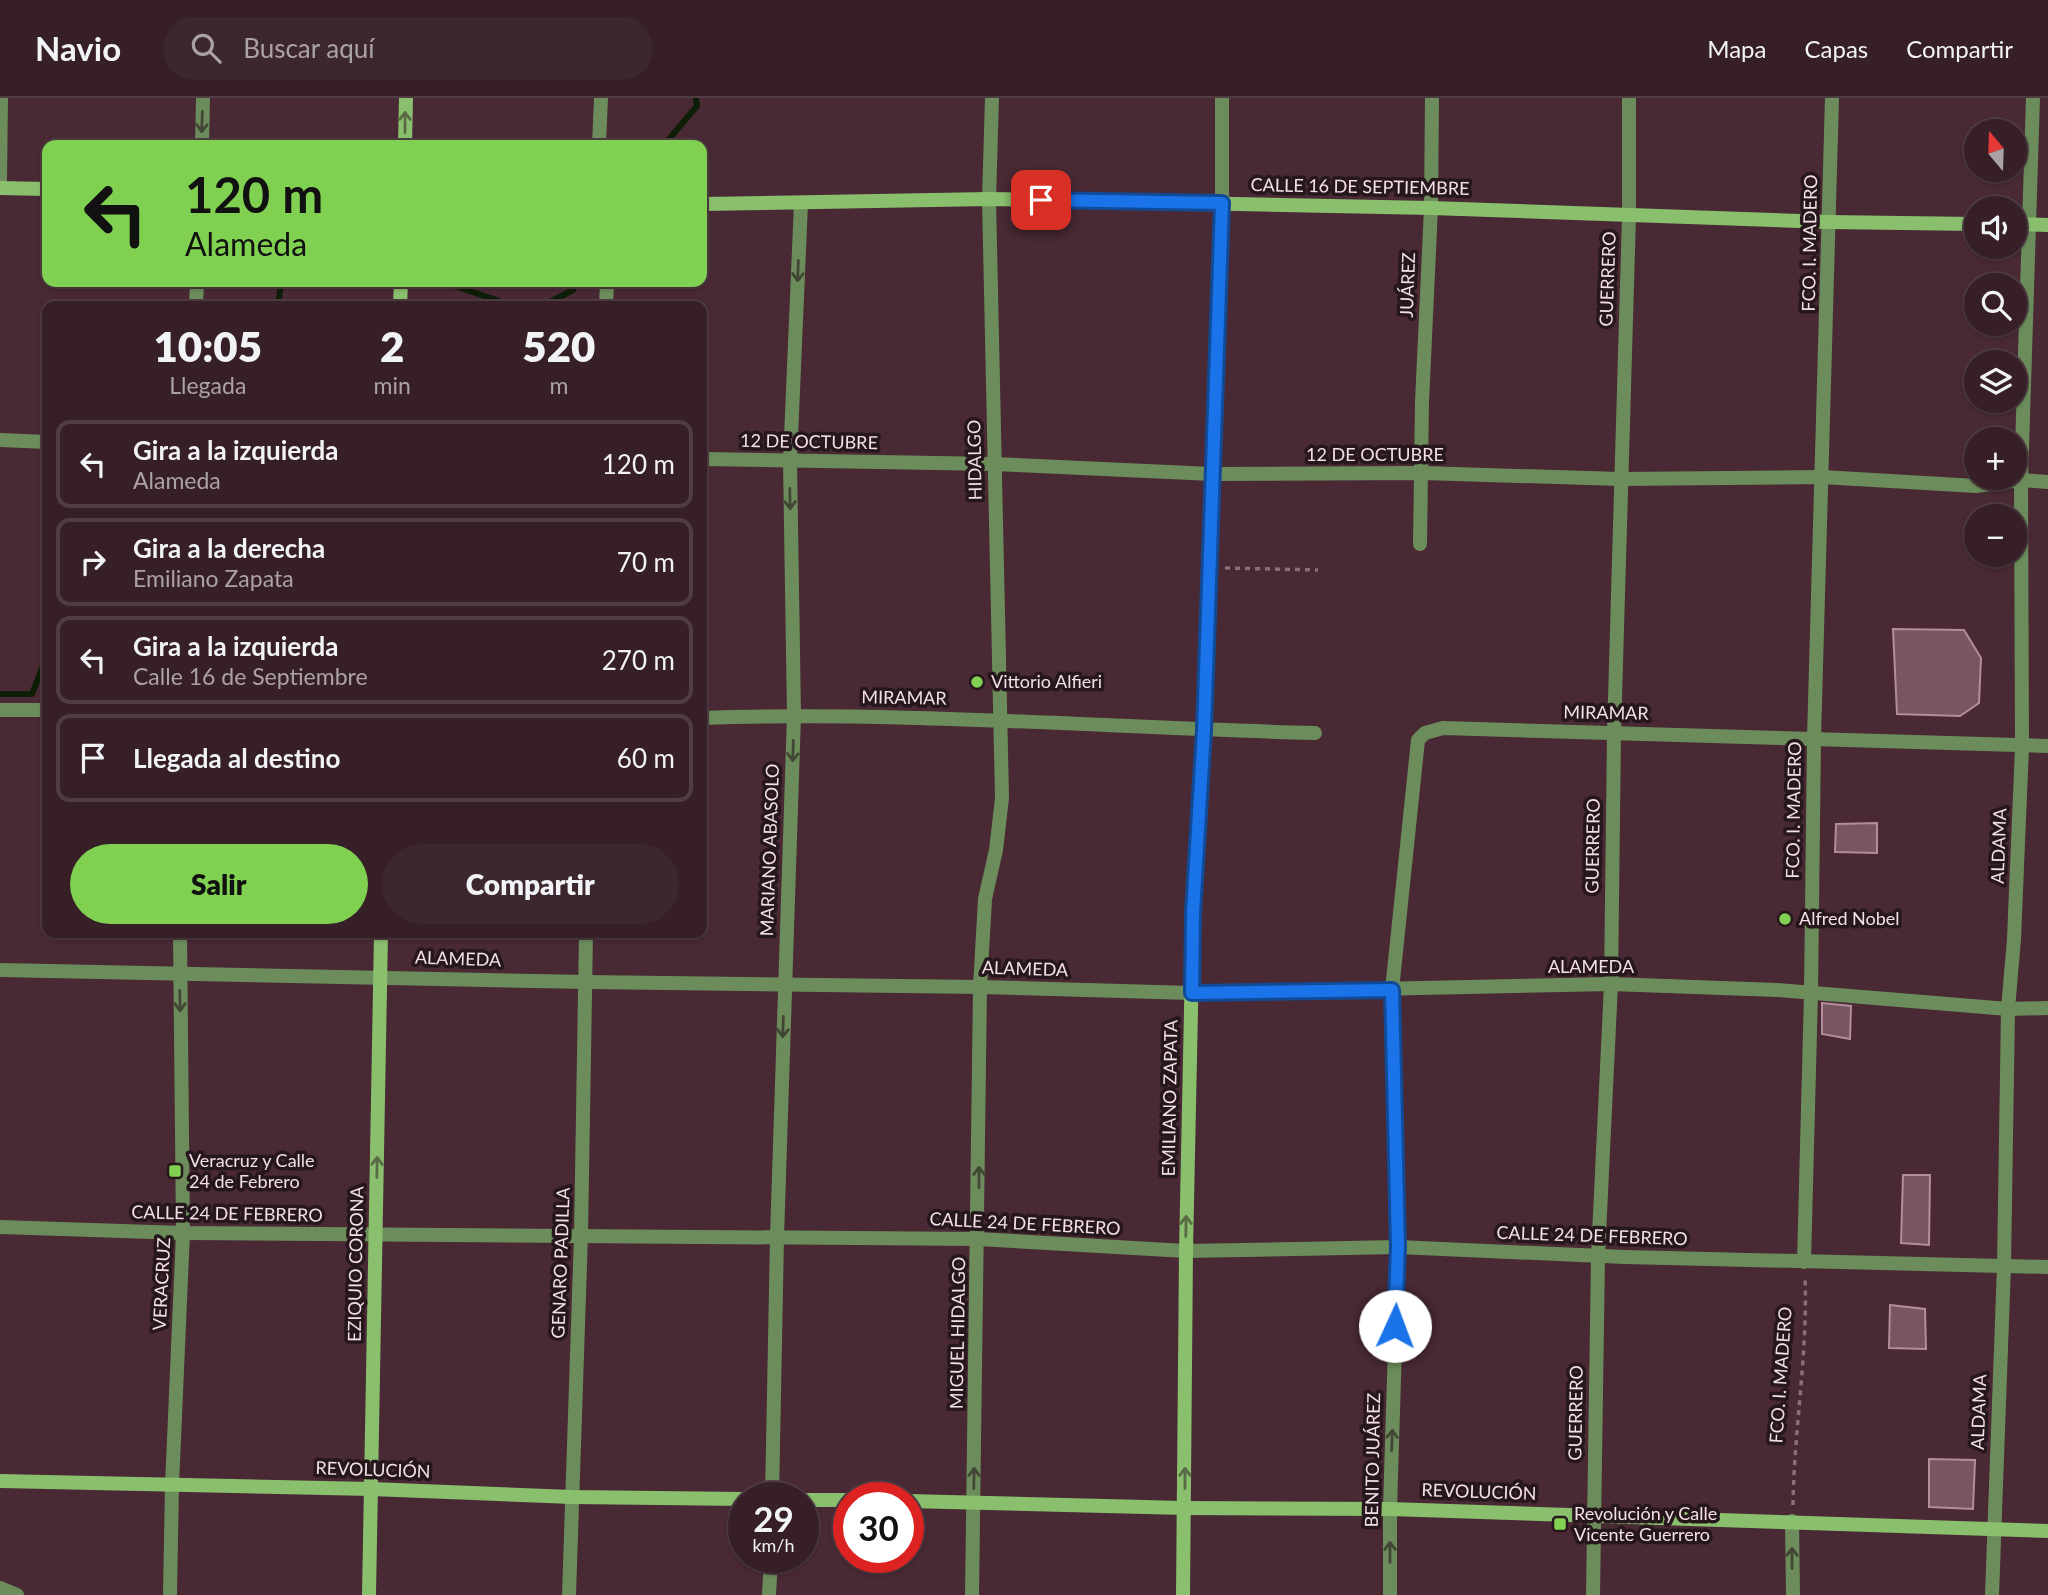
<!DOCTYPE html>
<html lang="es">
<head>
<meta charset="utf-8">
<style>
  :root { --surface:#361f27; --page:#3d272f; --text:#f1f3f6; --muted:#aaa2a7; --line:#503d44; --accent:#80d051 }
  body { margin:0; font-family:Lato,sans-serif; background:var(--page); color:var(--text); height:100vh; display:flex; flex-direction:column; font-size:26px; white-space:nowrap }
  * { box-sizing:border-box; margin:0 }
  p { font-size:23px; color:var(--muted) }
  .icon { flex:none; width:38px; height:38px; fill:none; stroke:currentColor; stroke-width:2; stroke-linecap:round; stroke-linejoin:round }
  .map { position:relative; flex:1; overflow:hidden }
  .drawer { position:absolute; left:42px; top:203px; width:665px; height:637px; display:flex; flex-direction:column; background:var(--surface); border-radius:14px; box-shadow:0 2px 5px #0004,0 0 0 2px var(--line) }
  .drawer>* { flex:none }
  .hud { position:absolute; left:42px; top:42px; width:665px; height:147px; border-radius:14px; box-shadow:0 2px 5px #0004,0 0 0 2px var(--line); background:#80d051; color:#111; overflow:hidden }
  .needle { width:46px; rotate:341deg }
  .tools { position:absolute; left:1964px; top:21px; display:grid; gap:14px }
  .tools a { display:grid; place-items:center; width:63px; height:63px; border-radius:50%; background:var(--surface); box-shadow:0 2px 5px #0004,0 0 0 2px var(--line); font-size:35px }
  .speed { position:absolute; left:728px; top:1384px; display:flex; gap:14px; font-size:35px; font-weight:700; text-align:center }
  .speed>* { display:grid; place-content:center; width:91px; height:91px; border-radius:50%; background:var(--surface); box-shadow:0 2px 5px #0004,0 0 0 2px var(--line); line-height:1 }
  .speed small { font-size:18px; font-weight:400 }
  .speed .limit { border:10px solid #d22; background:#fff; color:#111 }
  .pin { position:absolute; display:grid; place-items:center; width:60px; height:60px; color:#fff; margin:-30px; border-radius:14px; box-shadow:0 4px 10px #0006 }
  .me { position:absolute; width:77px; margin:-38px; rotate:2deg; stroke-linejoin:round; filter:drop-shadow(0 0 5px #0008) }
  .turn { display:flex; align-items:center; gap:24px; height:147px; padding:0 28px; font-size:32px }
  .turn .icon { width:91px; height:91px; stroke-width:2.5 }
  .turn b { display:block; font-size:49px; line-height:60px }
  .eta { display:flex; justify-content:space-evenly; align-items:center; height:119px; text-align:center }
  .eta b { font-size:42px; font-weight:800; line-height:49px }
  .primary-button { display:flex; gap:14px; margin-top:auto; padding:14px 28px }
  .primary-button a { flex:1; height:80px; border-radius:42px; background:var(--accent); color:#111; font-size:28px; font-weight:800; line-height:80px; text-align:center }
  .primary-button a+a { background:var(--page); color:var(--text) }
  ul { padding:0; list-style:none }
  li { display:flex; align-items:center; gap:21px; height:88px; margin:0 14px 10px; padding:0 14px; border:4px solid var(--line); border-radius:14px }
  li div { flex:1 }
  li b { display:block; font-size:26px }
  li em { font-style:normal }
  header { display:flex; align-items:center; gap:42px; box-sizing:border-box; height:98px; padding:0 35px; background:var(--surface); border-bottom:2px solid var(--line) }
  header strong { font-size:33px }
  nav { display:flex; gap:38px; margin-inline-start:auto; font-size:24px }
  .search { width:490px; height:63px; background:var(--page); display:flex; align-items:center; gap:18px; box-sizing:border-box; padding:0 24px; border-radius:38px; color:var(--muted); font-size:26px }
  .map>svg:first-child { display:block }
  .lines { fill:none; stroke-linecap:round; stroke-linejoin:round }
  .stream { stroke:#0e1e06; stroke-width:6 }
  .building { fill:#785561; stroke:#b38d9a; stroke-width:2 }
  .path { stroke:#8a6f78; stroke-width:3.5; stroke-dasharray:5 5; stroke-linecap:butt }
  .street { stroke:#6c8d5b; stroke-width:14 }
  .secondary { stroke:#8abf6e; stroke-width:14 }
  .oneway { stroke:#414635 }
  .oneway2 { stroke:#586b45 }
  .route-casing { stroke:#114b97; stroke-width:18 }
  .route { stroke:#1a73e8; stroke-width:12 }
  .poi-dot { fill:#80d051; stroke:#25171c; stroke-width:2.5 }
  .labels { text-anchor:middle; stroke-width:7; stroke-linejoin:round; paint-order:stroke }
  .street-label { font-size:18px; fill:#f3dfe5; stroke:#25171c }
  .poi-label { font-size:18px; fill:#f3dfe5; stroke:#25171c; text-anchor:start }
</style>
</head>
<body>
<header>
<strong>Navio</strong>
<div class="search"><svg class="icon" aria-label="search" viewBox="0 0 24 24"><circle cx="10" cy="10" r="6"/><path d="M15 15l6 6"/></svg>Buscar aquí</div>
<nav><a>Mapa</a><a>Capas</a><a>Compartir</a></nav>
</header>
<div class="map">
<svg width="2048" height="1497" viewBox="0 0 2048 1497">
  <rect width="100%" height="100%" fill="#482934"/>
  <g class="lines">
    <g class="stream">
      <polyline points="664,47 697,8 696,0"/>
      <polyline points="443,184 514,208"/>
      <polyline points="278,208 281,184"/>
      <polyline points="542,208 573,192 575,184"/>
      <polyline points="0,596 32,596 47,557"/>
    </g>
  </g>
  <g class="building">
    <polygon points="1893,531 1964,532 1981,560 1979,605 1960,618 1897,616"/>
    <polygon points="1877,725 1877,755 1835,754 1836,726"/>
    <polygon points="1822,905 1851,908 1850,941 1822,936"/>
    <polygon points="1903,1077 1930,1077 1929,1147 1901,1145"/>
    <polygon points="1890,1207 1925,1211 1926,1251 1889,1250"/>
    <polygon points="1929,1361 1975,1362 1973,1411 1929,1409"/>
  </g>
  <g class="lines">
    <g class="path">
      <polyline points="1225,470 1318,472"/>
      <path d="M1793,1407c1,-76 15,-152 12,-229"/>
    </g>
    <g class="street">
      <polyline points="202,47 203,0"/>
      <polyline points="599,47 601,0"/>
      <polyline points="0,82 1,0"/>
      <polyline points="1222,105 1222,0"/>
      <polyline points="196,208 197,184"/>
      <polyline points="606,208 607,184"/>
      <polyline points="0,342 47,344"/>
      <polyline points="702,361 994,366 1212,376 1423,375 1620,381 1822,379 1976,388 2021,382 2048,384"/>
      <polyline points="1420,446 1422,304 1431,110 1432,0"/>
      <polyline points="0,612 47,612"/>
      <path d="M702,620c205,-7 409,10 613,15"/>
      <polyline points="0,872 587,884 980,889 1192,895 1611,886 1777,892 2008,911 2048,910"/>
      <polyline points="0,1129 183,1135 978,1141 1186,1153 1398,1149 1625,1159 2048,1169"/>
      <polyline points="1804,1164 1811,895 1814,640 1832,0"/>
      <polyline points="772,1400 777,1139 794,617 790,363 801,105"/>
      <polyline points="1792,1423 1793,1497"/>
      <polyline points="0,1490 17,1497"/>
      <polyline points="170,1497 172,1387 183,1135 180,835"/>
      <polyline points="569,1497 581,1137 586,835"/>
      <polyline points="769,1497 771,1460"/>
      <polyline points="972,1497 980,889 985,801 996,752 1002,700 989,101 992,0"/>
      <polyline points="1390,1497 1390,1411 1398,1149 1392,892 1418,642 1425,635 1443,630 2048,648"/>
      <polyline points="1593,1497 1598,1158 1611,886 1614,635 1629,118 1629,0"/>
      <polyline points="1992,1497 2004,1168 2008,911 2014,841 2022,649 2021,382 2033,0"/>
    </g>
    <g class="secondary">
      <polyline points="405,47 406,0"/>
      <polyline points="0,90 47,91"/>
      <polyline points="702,106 989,101 1431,110 1829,124 1976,126"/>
      <polyline points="2014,126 2048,127"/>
      <polyline points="400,208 401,184"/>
      <polyline points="0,1383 371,1391 572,1399 744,1401"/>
      <polyline points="803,1402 849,1402"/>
      <polyline points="908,1403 1184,1410 1390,1411 2048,1433"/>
      <polyline points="369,1497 381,835"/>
      <polyline points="1183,1497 1186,1153 1193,815 1204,632 1222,105"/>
    </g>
  </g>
  <defs><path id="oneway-shaft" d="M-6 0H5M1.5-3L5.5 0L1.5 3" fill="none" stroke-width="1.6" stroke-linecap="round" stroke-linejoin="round" transform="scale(1.75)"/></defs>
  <g class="oneway">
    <use href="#oneway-shaft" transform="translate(202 24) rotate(92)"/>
    <use href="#oneway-shaft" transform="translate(798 173) rotate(92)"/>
    <use href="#oneway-shaft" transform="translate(790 401) rotate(89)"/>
    <use href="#oneway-shaft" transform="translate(793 653) rotate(92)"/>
    <use href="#oneway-shaft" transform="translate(180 903) rotate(89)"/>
    <use href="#oneway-shaft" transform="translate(783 929) rotate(92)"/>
    <use href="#oneway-shaft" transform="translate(979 1079) rotate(-90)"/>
    <use href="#oneway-shaft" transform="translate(1392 1342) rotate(-88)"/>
    <use href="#oneway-shaft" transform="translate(974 1380) rotate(-89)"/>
    <use href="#oneway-shaft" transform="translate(1390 1454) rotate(-90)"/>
    <use href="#oneway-shaft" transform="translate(1792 1460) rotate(-90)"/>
  </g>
  <g class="oneway2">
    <use href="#oneway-shaft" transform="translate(405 24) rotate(-90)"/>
    <use href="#oneway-shaft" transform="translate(377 1069) rotate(-89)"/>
    <use href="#oneway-shaft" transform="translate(1186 1128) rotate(-89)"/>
    <use href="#oneway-shaft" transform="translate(1185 1380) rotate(-90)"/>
  </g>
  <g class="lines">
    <defs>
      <polyline id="route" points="1041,102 1222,105 1204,632 1193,815 1192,895 1392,892 1398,1149 1395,1228"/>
    </defs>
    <use href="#route" class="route-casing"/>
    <use href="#route" class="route"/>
  </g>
  <g class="poi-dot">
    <circle cx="977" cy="584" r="7"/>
    <circle cx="1785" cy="821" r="7"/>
    <rect x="168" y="1066" width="14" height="14" rx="3.5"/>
    <rect x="1553" y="1419" width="14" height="14" rx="3.5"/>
  </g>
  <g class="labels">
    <g class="street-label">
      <text transform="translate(1360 89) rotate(1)" y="6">CALLE 16 DE SEPTIEMBRE</text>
      <text transform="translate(1810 145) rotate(-89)" y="6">FCO. I. MADERO</text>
      <text transform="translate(1608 181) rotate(-88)" y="6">GUERRERO</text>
      <text transform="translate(1408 187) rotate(-88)" y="6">JUÁREZ</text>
      <text transform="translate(809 344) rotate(1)" y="6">12 DE OCTUBRE</text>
      <text x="1375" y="363">12 DE OCTUBRE</text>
      <text transform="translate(975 362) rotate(-91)" y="6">HIDALGO</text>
      <text transform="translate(904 600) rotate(1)" y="6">MIRAMAR</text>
      <text transform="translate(1606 615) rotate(1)" y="6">MIRAMAR</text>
      <text transform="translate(1794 712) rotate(-89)" y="6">FCO. I. MADERO</text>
      <text transform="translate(1593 748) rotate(-89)" y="6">GUERRERO</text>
      <text transform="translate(1999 748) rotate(-88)" y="6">ALDAMA</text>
      <text transform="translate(770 752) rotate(-88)" y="6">MARIANO ABASOLO</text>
      <text transform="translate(458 861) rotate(2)" y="6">ALAMEDA</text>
      <text x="1591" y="875">ALAMEDA</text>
      <text transform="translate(1025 871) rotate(2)" y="6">ALAMEDA</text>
      <text transform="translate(1170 1000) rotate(-89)" y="6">EMILIANO ZAPATA</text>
      <text transform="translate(227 1116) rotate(1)" y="6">CALLE 24 DE FEBRERO</text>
      <text transform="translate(1025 1126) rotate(3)" y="6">CALLE 24 DE FEBRERO</text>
      <text transform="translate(1592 1138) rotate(2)" y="6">CALLE 24 DE FEBRERO</text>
      <text transform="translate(561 1165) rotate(-88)" y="6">GENARO PADILLA</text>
      <text transform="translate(356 1166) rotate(-89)" y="6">EZIQUIO CORONA</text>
      <text transform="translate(162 1186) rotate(-87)" y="6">VERACRUZ</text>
      <text transform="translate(958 1235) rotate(-89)" y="6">MIGUEL HIDALGO</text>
      <text transform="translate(1781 1277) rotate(-86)" y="6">FCO. I. MADERO</text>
      <text transform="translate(1979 1314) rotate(-88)" y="6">ALDAMA</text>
      <text transform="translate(1576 1315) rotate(-89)" y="6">GUERRERO</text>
      <text transform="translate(1373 1362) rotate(-89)" y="6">BENITO JUÁREZ</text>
      <text transform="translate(373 1372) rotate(2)" y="6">REVOLUCIÓN</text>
      <text transform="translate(1479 1394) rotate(2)" y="6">REVOLUCIÓN</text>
    </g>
    <g class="poi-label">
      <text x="991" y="590">Vittorio Alfieri</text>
      <text x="1799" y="827">Alfred Nobel</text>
      <text x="189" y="1069">Veracruz y Calle<tspan x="189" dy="21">24 de Febrero</tspan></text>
      <text x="1574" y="1422">Revolución y Calle<tspan x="1574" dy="21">Vicente Guerrero</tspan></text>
    </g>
  </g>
</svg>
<div class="tools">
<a><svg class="needle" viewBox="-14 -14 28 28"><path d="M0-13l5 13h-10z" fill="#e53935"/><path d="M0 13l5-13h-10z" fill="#aaa2a7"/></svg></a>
<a><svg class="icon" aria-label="sound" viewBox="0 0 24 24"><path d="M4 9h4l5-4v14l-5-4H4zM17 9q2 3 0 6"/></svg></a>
<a><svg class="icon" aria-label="search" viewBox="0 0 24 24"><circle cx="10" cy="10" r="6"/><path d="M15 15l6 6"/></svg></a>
<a><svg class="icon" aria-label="layers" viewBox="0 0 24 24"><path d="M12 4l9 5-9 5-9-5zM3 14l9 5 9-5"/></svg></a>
<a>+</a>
<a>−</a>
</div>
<div class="speed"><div>29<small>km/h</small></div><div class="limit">30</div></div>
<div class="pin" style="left:1041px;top:102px;background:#d93025"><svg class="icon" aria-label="arrive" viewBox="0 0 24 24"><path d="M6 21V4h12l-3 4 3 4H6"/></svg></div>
<svg class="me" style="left:1395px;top:1228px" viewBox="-20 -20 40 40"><circle r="19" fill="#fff"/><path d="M0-13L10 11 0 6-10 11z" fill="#1a73e8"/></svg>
<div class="hud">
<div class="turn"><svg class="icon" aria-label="left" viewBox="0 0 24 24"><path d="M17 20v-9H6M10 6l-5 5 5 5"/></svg><div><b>120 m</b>Alameda</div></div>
</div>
<section class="drawer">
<div class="eta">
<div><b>10:05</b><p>Llegada</p></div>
<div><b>2</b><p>min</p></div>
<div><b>520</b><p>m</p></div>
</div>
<ul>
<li><svg class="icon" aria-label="left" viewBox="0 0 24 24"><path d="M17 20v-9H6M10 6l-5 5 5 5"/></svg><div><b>Gira a la izquierda</b><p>Alameda</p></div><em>120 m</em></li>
<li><svg class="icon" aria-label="right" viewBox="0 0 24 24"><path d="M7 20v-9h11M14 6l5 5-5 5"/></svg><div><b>Gira a la derecha</b><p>Emiliano Zapata</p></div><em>70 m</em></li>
<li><svg class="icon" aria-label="left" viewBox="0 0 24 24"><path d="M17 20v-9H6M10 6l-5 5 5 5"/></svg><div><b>Gira a la izquierda</b><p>Calle 16 de Septiembre</p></div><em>270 m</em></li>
<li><svg class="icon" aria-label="arrive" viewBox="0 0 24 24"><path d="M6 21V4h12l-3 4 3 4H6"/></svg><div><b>Llegada al destino</b></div><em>60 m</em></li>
</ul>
<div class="primary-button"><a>Salir</a><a>Compartir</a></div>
</section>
</div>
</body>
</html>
